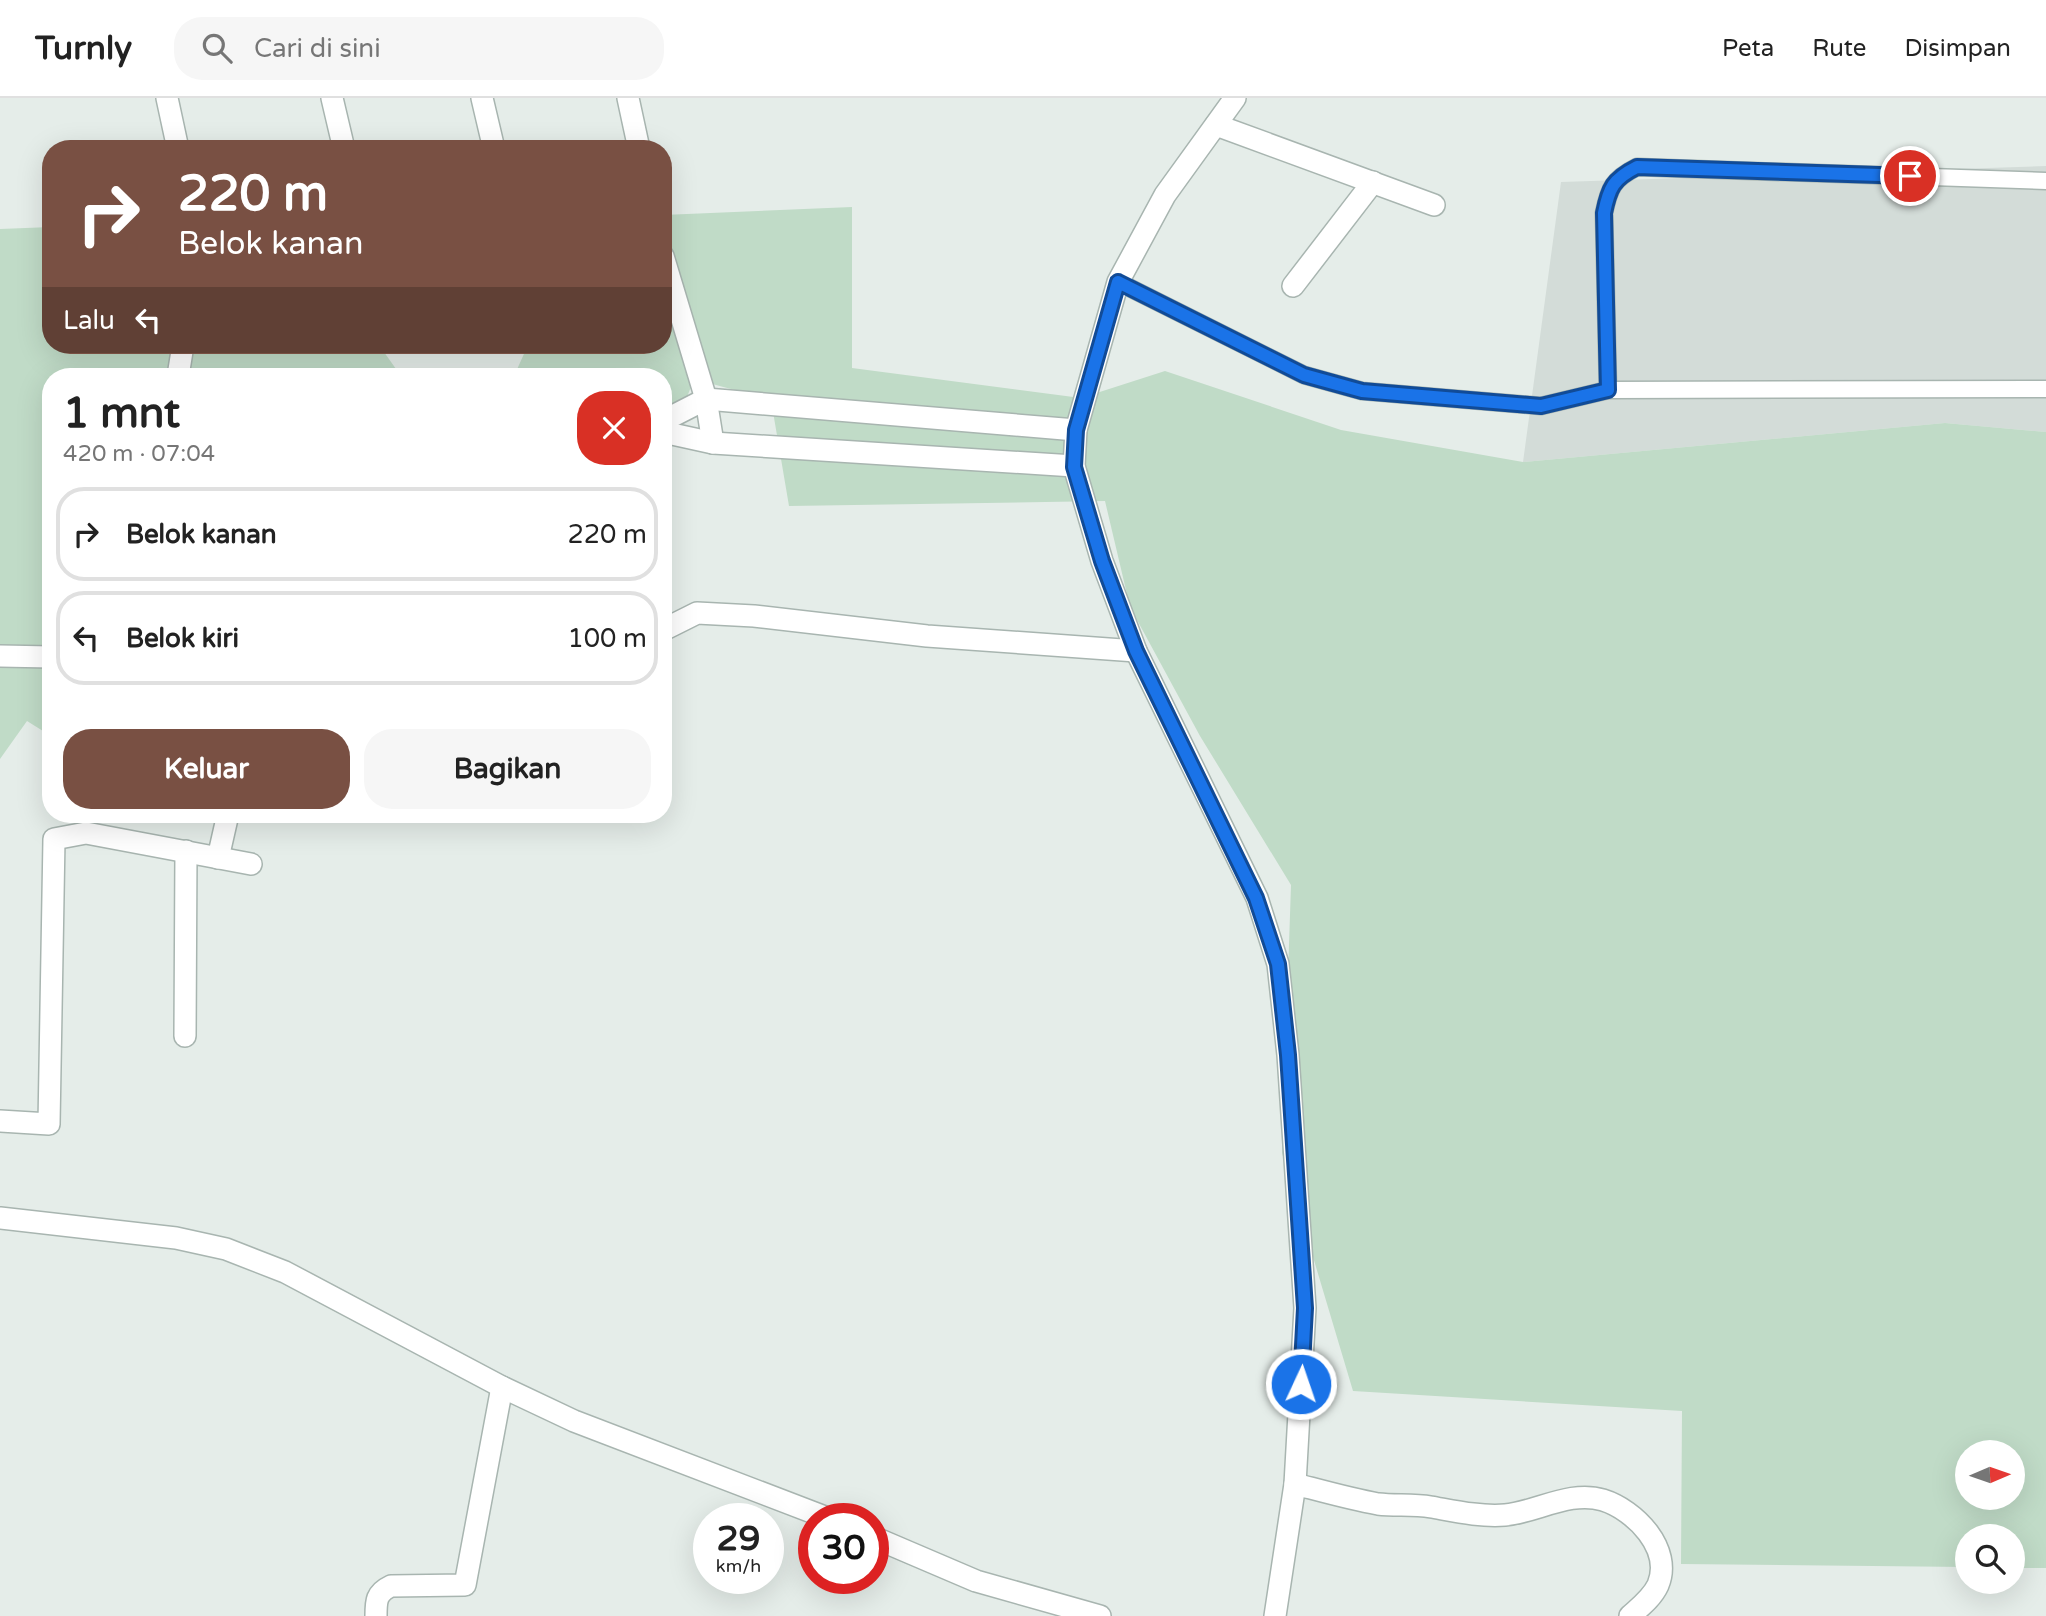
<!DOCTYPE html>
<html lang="id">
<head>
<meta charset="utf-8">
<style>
  :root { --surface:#fff; --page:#f6f6f6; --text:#222; --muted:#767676; --line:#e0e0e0; --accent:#795043 }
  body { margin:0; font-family:"Varela Round",sans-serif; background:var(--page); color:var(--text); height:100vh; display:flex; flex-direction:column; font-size:26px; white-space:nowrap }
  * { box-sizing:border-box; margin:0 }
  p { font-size:23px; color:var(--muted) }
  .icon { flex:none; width:38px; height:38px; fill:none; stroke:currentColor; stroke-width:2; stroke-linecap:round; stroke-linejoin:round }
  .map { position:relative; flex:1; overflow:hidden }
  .drawer { position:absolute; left:42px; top:270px; width:630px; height:455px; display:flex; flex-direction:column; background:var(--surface); border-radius:28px; box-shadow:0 7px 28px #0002 }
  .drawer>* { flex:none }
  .guide { position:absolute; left:42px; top:42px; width:630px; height:214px; border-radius:28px; box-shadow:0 7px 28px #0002; background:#795043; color:#fff; overflow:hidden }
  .needle { width:46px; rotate:88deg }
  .controls { position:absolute; left:1955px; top:1342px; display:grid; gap:14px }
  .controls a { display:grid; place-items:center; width:70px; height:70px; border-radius:50%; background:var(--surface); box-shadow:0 7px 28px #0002; font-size:35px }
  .speed { position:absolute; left:693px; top:1405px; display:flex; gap:14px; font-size:35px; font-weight:700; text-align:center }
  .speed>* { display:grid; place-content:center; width:91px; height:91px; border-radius:50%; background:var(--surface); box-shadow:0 7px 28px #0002; line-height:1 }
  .speed small { font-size:18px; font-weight:400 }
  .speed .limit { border:10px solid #d22; background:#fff; color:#111 }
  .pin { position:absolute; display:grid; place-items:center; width:60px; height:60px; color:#fff; margin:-30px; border:4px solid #fff; border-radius:50%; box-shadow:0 2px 7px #0007 }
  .me { position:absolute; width:77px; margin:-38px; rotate:3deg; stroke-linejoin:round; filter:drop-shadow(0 0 5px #0008) }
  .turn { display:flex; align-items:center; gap:24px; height:147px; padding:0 21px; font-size:32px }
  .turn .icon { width:91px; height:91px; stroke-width:2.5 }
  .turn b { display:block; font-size:49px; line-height:60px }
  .then { display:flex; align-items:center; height:66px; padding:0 21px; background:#0003; gap:14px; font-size:26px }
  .round { display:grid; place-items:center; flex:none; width:74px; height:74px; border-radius:28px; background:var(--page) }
  .summary { display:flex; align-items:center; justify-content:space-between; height:119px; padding:0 21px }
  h1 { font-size:42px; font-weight:800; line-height:52px }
  .button { display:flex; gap:14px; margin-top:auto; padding:14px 21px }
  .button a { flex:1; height:80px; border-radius:28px; background:var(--accent); color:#fff; font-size:28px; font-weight:800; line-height:80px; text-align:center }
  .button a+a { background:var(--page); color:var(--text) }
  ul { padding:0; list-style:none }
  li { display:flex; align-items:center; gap:21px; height:94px; margin:0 14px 10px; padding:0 7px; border:4px solid var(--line); border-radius:28px }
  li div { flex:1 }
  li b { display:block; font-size:26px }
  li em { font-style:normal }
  header { display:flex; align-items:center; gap:42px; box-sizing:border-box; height:98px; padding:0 35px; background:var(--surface); border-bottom:2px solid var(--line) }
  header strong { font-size:33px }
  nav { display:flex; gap:38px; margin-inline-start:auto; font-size:24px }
  .search { width:490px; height:63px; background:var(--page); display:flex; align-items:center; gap:18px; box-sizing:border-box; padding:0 24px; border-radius:28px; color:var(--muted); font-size:26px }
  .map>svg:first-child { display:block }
  .built { fill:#d3dcd8 }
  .green { fill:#c0dbc7; fill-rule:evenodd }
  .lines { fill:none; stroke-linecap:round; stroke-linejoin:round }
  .lane-casing { stroke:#a8b5b0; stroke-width:19 }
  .street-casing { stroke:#a8b5b0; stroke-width:24 }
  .lane { stroke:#fff; stroke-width:16 }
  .street { stroke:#fff; stroke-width:21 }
  .route-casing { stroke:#114b97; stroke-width:18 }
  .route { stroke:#1a73e8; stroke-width:12 }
</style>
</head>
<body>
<header>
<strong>Turnly</strong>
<div class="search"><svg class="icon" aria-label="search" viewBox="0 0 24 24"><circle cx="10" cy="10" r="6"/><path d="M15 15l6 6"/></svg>Cari di sini</div>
<nav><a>Peta</a><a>Rute</a><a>Disimpan</a></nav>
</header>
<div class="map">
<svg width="2046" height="1518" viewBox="0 0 2046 1518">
  <rect width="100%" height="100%" fill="#e5ede9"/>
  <polygon class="built" points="2046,68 2046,334 1945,325 1523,364 1561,84"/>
  <g class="green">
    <path d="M852,109v161l229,30 84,-27 176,59 182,32 422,-39 101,9v1136h-33l-1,-32h-45v31l-286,-3 1,-153 -329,-20 -71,-238 9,-268 -91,-149 -70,-129 -25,-106 -316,5 -18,-106 -77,-21 -31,80v-83h-149l14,-31h135v-130zM1967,1354h45v46h-45z"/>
    <polygon points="51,129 51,247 379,247 401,278 51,278 51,638 27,623 0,661 0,131"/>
  </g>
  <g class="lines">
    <defs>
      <g id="lane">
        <polyline points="1118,184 1304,277 1362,293 1541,308 1608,292 2046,291"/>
        <path d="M1608,292l-4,-177c5,-25 9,-34 33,-46l409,14"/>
      </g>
      <g id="street">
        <polyline points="167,0 178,51"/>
        <polyline points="332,0 344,51"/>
        <polyline points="482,0 494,51"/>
        <polyline points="628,0 639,51"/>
        <polyline points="1235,0 1165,97 1118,184 1076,332 1074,368 1102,463 1136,553 1257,800 1278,866 1288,957 1305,1210 1295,1386 1275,1518"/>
        <polyline points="1216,27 1434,107"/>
        <polyline points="663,158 706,301 713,345"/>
        <polyline points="1293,188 1373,84"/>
        <polyline points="178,278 183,247"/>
        <polyline points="663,323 706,301 1076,332"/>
        <polyline points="663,334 713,345 1074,368"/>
        <polyline points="663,532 697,515 754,518 927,538 1136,553"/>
        <polyline points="0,558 51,559"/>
        <polyline points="218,760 228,716"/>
        <polyline points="185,938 186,753"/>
        <polyline points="0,1023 49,1026 54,741 86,735 251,766"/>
        <polyline points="0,1120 176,1140 226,1151 285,1174 502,1289 574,1323 830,1421"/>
        <path d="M1295,1386c27,7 55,15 83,20 17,2 35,0 53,3 23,4 49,10 74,8 32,-3 65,-25 98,-15 32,10 70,49 55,85 -6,13 -18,22 -28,31"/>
        <polyline points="873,1439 976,1483 1100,1518"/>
        <path d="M376,1518c0,-15 0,-23 15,-30l74,-1 37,-198"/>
      </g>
    </defs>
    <use href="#lane" class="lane-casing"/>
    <use href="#street" class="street-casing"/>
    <use href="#lane" class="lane"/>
    <use href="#street" class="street"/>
  </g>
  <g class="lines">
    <defs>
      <path id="route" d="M1301,1286l4,-76 -17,-253 -10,-91 -22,-66 -120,-247 -34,-90 -28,-94 2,-37 42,-148 186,93 58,16 179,15 67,-16 -4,-177c5,-25 9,-34 33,-46l273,9"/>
    </defs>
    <use href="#route" class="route-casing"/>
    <use href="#route" class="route"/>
  </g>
</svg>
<div class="controls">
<a><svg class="needle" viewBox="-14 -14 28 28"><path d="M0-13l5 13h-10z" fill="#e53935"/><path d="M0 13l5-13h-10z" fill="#767676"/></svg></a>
<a><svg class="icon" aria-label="search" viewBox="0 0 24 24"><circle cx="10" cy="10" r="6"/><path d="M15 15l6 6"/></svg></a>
</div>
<div class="speed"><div>29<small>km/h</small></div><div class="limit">30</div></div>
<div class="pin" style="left:1910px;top:78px;background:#d93025"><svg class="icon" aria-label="arrive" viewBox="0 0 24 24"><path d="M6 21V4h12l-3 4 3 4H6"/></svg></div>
<svg class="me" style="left:1301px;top:1286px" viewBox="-20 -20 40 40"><circle r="17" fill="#1a73e8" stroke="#fff" stroke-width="3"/><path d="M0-11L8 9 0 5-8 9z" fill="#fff"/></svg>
<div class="guide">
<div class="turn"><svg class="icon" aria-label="right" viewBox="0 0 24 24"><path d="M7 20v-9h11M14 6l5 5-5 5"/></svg><div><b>220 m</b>Belok kanan</div></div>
<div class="then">Lalu<svg class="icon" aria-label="left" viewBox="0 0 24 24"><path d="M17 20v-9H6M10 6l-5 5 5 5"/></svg></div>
</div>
<section class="drawer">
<div class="summary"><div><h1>1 mnt</h1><p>420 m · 07:04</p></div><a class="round" style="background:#d93025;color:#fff"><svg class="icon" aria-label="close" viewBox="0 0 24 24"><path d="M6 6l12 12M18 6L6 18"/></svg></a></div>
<ul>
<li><svg class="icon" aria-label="right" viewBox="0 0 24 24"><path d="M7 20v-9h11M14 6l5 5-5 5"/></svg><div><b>Belok kanan</b></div><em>220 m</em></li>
<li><svg class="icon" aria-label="left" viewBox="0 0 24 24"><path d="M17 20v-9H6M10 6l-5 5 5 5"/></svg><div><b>Belok kiri</b></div><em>100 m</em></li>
</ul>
<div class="button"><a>Keluar</a><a>Bagikan</a></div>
</section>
</div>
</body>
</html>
